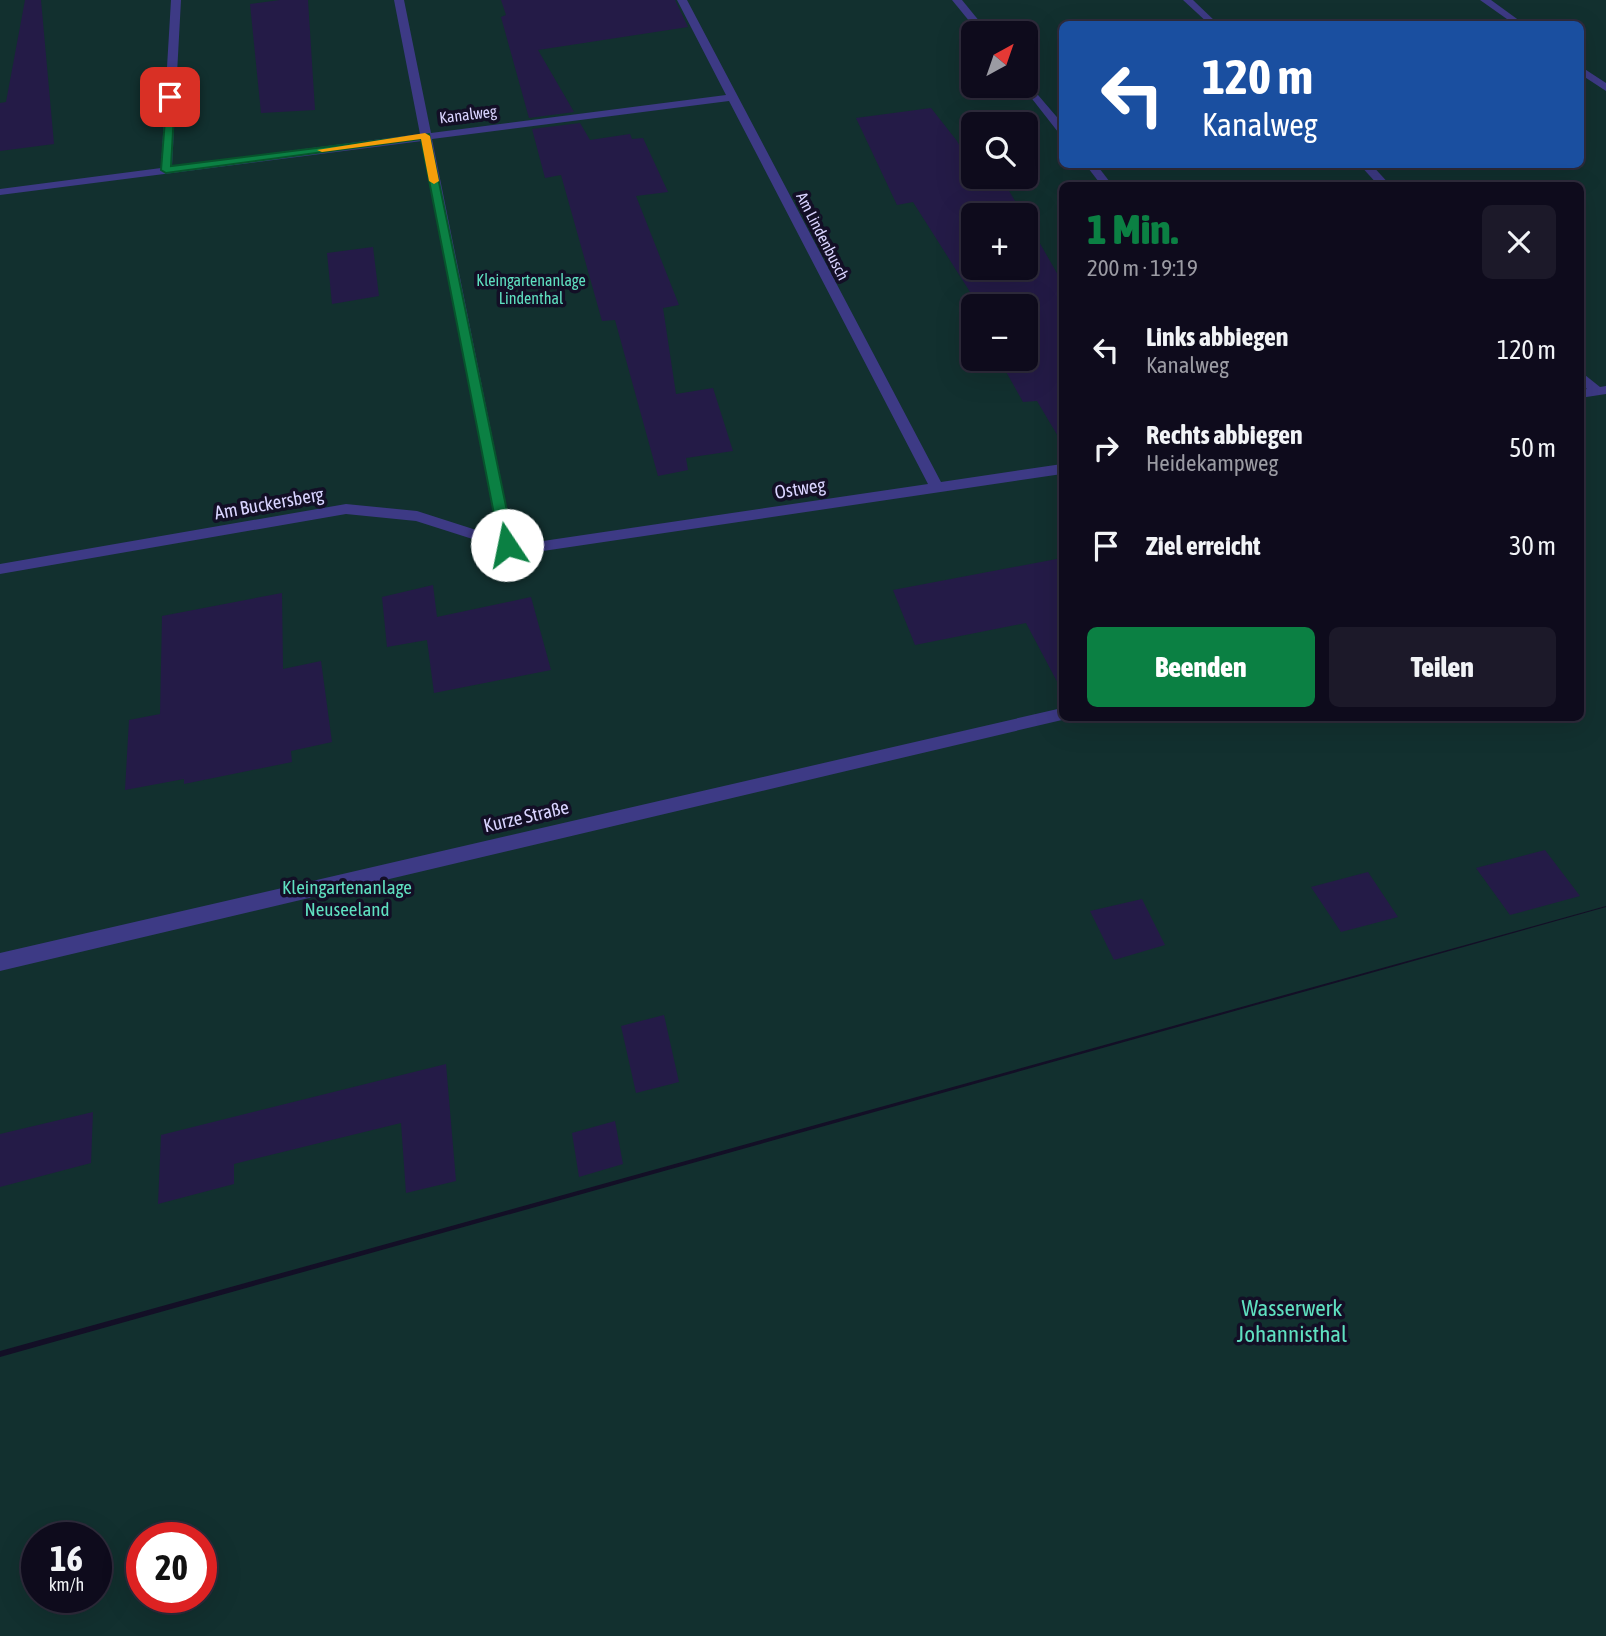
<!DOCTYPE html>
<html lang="de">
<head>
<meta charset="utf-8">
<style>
  :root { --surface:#0e0b1c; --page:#1c1929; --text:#f1f3f6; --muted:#9b9ba3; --line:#2e2b3b; --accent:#0b8043 }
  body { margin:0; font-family:"Asap Condensed",sans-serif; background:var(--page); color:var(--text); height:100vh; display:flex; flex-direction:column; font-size:26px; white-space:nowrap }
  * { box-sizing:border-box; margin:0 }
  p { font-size:23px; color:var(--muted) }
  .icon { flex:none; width:38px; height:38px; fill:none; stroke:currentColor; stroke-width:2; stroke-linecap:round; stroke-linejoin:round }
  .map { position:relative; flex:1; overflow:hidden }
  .drawer { position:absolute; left:1059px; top:182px; width:525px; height:539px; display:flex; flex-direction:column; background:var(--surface); border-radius:10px; box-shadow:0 7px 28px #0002,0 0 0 2px var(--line) }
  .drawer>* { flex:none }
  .hud { position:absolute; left:1059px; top:21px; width:525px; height:147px; border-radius:10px; box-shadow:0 7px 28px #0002,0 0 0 2px var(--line); background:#1a4fa0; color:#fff; overflow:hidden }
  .needle { width:46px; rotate:40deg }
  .tools { position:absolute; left:961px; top:21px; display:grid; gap:14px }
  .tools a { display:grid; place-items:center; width:77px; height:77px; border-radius:10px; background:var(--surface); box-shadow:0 7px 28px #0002,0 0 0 2px var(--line); font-size:35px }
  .speed { position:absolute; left:21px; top:1522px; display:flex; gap:14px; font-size:35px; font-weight:700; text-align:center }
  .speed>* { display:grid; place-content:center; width:91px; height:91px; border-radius:50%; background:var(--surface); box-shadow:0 7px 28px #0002,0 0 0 2px var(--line); line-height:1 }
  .speed small { font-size:18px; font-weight:400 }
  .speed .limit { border:10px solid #d22; background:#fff; color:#111 }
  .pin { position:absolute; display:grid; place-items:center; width:60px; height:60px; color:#fff; margin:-30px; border-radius:14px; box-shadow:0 4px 10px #0006 }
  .me { position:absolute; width:77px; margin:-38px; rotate:349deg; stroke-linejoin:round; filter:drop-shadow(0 0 5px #0008) }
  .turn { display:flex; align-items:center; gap:24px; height:147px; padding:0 28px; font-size:32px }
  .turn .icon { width:91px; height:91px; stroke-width:2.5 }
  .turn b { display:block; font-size:49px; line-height:60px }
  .round { display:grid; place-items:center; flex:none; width:74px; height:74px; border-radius:10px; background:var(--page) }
  .summary { display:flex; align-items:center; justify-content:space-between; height:119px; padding:0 28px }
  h1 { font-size:42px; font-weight:800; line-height:52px; color:var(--accent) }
  .button { display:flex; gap:14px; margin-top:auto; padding:14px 28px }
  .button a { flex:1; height:80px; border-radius:10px; background:var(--accent); color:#fff; font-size:28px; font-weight:800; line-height:80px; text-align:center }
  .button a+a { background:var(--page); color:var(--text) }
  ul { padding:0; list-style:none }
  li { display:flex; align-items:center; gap:21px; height:98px; padding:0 28px }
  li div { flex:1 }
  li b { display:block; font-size:26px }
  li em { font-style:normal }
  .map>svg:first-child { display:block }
  .green { fill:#12302f; fill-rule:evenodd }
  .building { fill:#241b47 }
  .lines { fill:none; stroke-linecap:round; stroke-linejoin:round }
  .minor { fill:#3d3a85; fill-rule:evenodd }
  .route { fill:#0b8043; stroke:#07532c; stroke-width:2 }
  .slow { fill:#f59e0b }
  .labels { text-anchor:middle; stroke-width:7; stroke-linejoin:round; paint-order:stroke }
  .far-street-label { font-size:16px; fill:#d9d4ff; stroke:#130f26 }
  .far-park-label { font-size:16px; fill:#5fe0c0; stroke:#130f26 }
  .street-label { font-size:19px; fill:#d9d4ff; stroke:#130f26 }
  .park-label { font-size:19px; fill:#5fe0c0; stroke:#130f26 }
  .near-park-label { font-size:23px; fill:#5fe0c0; stroke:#130f26 }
</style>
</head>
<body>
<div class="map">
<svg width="1606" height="1636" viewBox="0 0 1606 1636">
  <rect width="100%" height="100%" fill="#130f26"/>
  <g class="green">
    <path d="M0,0h1606v906l-1606,445zM1062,24h518v140h-518zM973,33h53v53h-53zM973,124h53v53h-53zM1062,186h518v532h-518zM973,215h53v53h-53zM973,306h53v53h-53z"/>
    <path d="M1606,907v729h-1606v-279zM37,1538h59v60h-59zM142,1538h59v60h-59z"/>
  </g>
  <g class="building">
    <polygon points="25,0 41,0 54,144 0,151 0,103 6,102"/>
    <polygon points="280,0 308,0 315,110 261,113 250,4"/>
    <polygon points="501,0 675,0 688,27 538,50 574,112 529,118 501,17 506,15"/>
    <polygon points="931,108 957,141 973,170 973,177 1001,177 1023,215 973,215 973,268 1026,268 1026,219 1062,282 1062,443 1037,401 1023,402 1000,361 1026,359 1026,306 979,306 913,202 897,205 856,118"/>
    <polygon points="580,123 590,140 630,134 632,139 643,138 668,192 636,196 679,305 663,308 676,394 713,388 733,451 686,458 688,470 658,476 615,320 602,321 561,175 545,178 532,129"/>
    <polygon points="373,247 379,296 332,304 327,253"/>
    <polygon points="1062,558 1062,691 1026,623 915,645 893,590"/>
    <polygon points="433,585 437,617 531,597 551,670 434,693 427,640 387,647 382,597"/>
    <polygon points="282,593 283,669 321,661 332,742 291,751 292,762 184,784 184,779 125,790 129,720 160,714 162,616"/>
    <polygon points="1545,850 1580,896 1510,915 1476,868"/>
    <polygon points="1368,872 1398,917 1341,932 1311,887"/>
    <polygon points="1142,899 1165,945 1114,960 1090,911"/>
    <polygon points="664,1015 679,1082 636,1093 621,1026"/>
    <polygon points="446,1064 456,1181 406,1193 401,1123 234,1164 234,1184 158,1204 161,1135"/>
    <polygon points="93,1112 91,1163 0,1187 0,1134"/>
    <polygon points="615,1121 623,1164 579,1177 572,1133"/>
  </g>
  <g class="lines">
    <g class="minor">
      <path d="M171,0h10l-9,166 248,-32 -26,-134h10l27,133 295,-38 -49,-95h10l254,482 121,-18v10l-519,77 -36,-1 -91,-29 -70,-7 -346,60v-10l346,-60 71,7 81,26 -76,-396 -422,54v-6l161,-21zM729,101l199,383 -385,57 -30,-1 -81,-401z"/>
      <polygon points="952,0 962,0 989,33 979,33"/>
      <polygon points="1183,0 1193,0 1218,24 1209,24"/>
      <polygon points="1480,0 1491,0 1524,24 1514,24"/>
      <polygon points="1580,66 1606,83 1606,91 1580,74"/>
      <polygon points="1026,81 1062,123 1062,133 1058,132 1022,86 1026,86"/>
      <polygon points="1085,164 1096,164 1113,186 1102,186"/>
      <polygon points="1359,164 1371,164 1391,186 1379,186"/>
      <polygon points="1580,371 1600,387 1606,386 1606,394 1580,398 1580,390 1587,389 1580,382"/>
      <polygon points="1062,708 1062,718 1068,718 1062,720 0,971 0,953"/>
    </g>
  </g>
  <polygon class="route" points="167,95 175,97 171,166 429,134 514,545 512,548 502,548 500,545 421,139 166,173 161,170"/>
  <polygon class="slow" points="425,133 430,136 439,181 434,184 429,181 421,139 322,152 317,150"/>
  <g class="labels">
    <g class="far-street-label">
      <text transform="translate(468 114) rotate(-7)" y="6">Kanalweg</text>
      <text transform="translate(823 236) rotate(63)" y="6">Am Lindenbusch</text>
    </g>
    <g class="far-park-label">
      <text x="531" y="286">Kleingartenanlage<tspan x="531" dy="18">Lindenthal</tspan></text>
    </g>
    <g class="street-label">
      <text transform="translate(800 488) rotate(-9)" y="7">Ostweg</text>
      <text transform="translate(269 503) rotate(-10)" y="7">Am Buckersberg</text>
      <text transform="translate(526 816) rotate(-13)" y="7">Kurze Straße</text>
    </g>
    <g class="park-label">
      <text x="347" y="894">Kleingartenanlage<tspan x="347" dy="22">Neuseeland</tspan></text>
    </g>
    <g class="near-park-label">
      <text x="1292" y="1316">Wasserwerk<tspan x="1292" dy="26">Johannisthal</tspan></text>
    </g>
  </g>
</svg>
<div class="tools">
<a><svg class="needle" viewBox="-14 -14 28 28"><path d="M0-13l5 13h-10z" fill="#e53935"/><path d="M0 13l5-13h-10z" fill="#9b9ba3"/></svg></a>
<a><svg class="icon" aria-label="search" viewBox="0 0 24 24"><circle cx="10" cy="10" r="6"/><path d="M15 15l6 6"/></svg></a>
<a>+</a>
<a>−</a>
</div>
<div class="speed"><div>16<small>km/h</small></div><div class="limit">20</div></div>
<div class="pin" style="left:170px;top:97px;background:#d93025"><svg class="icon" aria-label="arrive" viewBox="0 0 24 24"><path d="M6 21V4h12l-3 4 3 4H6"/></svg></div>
<svg class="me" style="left:507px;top:545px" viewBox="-20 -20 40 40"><circle r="19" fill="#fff"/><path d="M0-13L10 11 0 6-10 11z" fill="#0b8043"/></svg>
<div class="hud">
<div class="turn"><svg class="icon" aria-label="left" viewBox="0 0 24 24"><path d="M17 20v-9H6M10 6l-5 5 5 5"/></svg><div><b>120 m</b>Kanalweg</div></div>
</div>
<section class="drawer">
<div class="summary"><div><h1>1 Min.</h1><p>200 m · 19:19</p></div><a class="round"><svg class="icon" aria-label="close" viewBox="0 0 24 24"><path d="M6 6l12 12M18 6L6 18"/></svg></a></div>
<ul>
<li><svg class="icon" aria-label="left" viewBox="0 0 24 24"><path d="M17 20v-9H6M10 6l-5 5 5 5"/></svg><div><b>Links abbiegen</b><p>Kanalweg</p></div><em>120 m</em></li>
<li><svg class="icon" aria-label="right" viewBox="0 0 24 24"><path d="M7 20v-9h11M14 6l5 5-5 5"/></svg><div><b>Rechts abbiegen</b><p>Heidekampweg</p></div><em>50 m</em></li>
<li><svg class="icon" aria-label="arrive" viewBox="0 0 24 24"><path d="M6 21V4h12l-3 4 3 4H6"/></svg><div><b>Ziel erreicht</b></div><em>30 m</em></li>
</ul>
<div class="button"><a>Beenden</a><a>Teilen</a></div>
</section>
</div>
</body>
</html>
